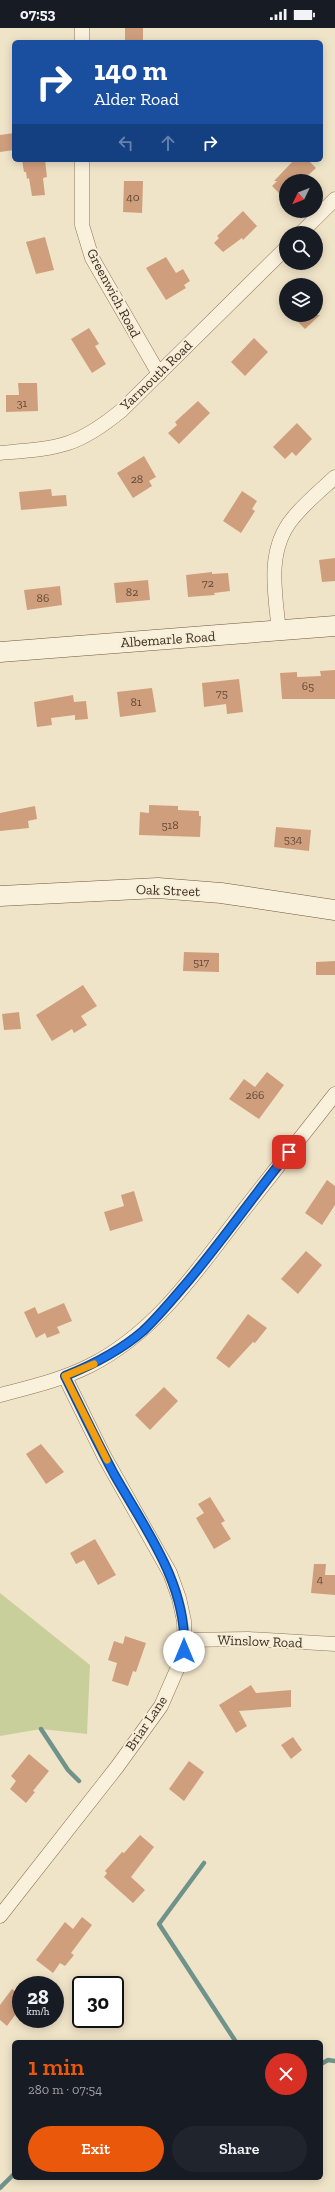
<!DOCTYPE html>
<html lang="en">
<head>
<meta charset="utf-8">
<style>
  :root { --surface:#171b24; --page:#20242c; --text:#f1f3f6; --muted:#9ea1a6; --accent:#ea580c }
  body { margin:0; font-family:"Zilla Slab",serif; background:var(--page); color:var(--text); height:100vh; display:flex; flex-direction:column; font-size:15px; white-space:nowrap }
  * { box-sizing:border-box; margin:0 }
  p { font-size:13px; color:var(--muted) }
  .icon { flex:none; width:22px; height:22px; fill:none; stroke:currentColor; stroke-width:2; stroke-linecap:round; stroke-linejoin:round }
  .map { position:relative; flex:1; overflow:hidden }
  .side { position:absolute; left:12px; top:2012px; width:311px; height:140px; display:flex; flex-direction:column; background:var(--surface); border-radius:6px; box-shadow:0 2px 10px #0003 }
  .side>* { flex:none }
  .hud { position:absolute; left:12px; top:12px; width:311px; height:122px; border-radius:6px; box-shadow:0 2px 10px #0003; background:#1a4fa0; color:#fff; overflow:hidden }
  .needle { width:26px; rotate:227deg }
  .fabs { position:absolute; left:279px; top:146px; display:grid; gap:8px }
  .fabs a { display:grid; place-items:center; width:44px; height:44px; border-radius:50%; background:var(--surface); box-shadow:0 2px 10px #0003; font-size:20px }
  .speed { position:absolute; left:12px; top:1948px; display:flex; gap:8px; font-size:20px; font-weight:700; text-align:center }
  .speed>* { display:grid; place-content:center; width:52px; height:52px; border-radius:50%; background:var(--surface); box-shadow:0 2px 10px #0003; line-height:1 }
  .speed small { font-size:10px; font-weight:400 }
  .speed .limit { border:2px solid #111; border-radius:6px; background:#fff; color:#111 }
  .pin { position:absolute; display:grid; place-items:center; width:34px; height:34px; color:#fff; margin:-17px; border-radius:8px; box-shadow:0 2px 6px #0006 }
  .me { position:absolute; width:44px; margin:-22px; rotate:0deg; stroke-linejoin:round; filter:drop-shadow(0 0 3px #0008) }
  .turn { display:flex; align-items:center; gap:14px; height:84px; padding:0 16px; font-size:18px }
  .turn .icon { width:52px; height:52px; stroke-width:2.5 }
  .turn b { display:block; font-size:28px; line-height:34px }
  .lanes { display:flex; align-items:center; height:38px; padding:0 16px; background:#0003; justify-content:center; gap:20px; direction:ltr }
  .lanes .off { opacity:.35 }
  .round { display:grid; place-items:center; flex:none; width:42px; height:42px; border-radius:21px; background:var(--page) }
  .head { display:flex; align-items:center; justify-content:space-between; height:68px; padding:0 16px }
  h1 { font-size:24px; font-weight:600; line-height:30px; color:var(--accent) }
  .action { display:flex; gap:8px; margin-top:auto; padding:8px 16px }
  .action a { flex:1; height:46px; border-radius:24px; background:var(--accent); color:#fff; font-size:16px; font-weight:600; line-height:46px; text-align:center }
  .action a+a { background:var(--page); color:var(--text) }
  .status { display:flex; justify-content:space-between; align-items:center; height:28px; padding:0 20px; background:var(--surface); direction:ltr }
  .status svg { height:11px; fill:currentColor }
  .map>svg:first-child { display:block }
  .green { fill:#c9cf9b }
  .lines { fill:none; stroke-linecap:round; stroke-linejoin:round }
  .stream { stroke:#6f938a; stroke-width:4.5 }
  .building { fill:#cf9f7d }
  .street-casing { stroke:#8d765c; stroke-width:15 }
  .secondary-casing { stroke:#6f573f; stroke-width:21 }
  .street { stroke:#faf1dc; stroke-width:14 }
  .secondary { stroke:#faf1dc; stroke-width:20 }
  .route-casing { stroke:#114b97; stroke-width:10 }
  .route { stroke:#1a73e8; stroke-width:7 }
  .slow { stroke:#f59e0b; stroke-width:7 }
  .labels { text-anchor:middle; stroke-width:4; stroke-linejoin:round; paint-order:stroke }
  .number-label { font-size:12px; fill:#624a37 }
  .street-label { font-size:14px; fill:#3d2e20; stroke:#f7eed8 }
</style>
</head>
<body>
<div class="status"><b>07:53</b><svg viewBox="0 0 49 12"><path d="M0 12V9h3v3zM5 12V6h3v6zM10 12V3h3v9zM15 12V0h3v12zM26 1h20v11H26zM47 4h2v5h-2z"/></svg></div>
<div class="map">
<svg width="335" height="2164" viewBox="0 0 335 2164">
  <rect width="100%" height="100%" fill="#f0e4c8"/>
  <polygon class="green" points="0,1565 90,1637 87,1706 41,1701 0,1708"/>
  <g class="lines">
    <g class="stream">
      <polyline points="41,1701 68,1742 79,1753"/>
      <polyline points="204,1835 159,1896 236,2014"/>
      <polyline points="321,2036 328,2032 335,2033"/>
      <polyline points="0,2160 14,2146"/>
    </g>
  </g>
  <g class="building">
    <rect x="125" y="0" width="18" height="14"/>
    <polygon points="14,105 14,122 0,124 0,107"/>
    <polygon points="22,132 45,132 47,149 43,150 45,167 32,168 29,150 27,151 26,144 24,144"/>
    <polygon points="294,132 308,132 316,140 302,153 286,153 286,172 272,158 277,153 274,153"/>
    <polygon points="124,153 143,153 142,185 123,184"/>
    <polygon points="243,183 257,198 243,212 242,210 223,224 214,215 219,210 217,208"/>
    <polygon points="45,209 54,242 36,246 26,214"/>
    <polygon points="166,229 176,245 183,241 190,253 184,257 186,260 166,272 146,240"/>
    <polygon points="291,287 320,287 305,301"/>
    <polygon points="89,300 99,316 95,318 106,336 92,345 71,311"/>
    <polygon points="254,310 268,324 245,348 231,334"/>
    <polygon points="18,355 37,355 38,383 6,384 6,367 19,367"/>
    <polygon points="198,373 210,385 179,416 168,405 177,397 175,394"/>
    <polygon points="297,395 312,411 296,428 292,424 285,431 273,419"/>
    <polygon points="144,428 156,449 149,453 152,458 133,470 117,445"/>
    <polygon points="51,461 52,468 66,467 67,478 21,482 19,464"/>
    <polygon points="242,463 257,473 252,481 255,483 241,505 223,493"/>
    <polygon points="335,530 335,553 322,554 319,532"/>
    <polygon points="212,544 212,546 228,545 230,563 214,565 215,567 188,569 186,547"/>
    <polygon points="148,552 150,572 116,575 114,555"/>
    <polygon points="60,558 62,577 27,582 24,562"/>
    <polygon points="335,642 335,671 282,671 280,645 297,644 297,649 321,648 320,643"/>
    <polygon points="239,651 243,684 227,686 226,676 204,679 202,655"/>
    <polygon points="152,660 156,684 120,689 117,664"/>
    <polygon points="73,667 74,674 86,673 88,691 75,692 75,687 51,690 52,697 37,699 34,674"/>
    <polygon points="149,777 178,778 178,782 199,783 199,788 201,788 200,809 139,807 140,784 149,785"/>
    <polygon points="35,778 37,791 28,793 29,800 0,803 0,785"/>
    <polygon points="276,799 311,802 309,823 274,819"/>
    <polygon points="184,924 219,925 219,944 183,943"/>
    <polygon points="335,933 335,947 316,947 316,934"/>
    <polygon points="83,957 97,978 81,988 87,997 74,1005 72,1001 52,1013 36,987"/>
    <polygon points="19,984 21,1001 4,1002 2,986"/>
    <polygon points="267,1044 284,1057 259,1091 229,1071 244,1051 255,1059"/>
    <polygon points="327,1152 335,1158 335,1177 322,1197 305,1185"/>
    <polygon points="134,1163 143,1193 110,1203 104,1184 124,1178 121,1167"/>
    <polygon points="306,1223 322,1237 298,1266 281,1251"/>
    <polygon points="64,1275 72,1293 57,1299 60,1305 47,1310 45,1305 36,1310 24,1284 35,1279 38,1286"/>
    <polygon points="248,1286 267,1300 255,1315 253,1314 229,1340 216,1330"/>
    <polygon points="164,1359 178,1373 150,1402 135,1387"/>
    <polygon points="41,1416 64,1444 46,1456 26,1426"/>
    <polygon points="210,1469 225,1493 221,1495 231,1511 214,1521 196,1490 204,1485 198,1476"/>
    <polygon points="95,1511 116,1547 98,1557 84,1532 76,1536 70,1525"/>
    <polygon points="314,1536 326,1536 325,1547 335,1547 335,1567 311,1565"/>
    <polygon points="125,1608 146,1615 136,1644 133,1643 128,1658 112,1653 117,1635 108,1632 114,1613 123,1616"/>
    <polygon points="251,1657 256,1665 291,1662 291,1679 239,1683 247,1698 236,1705 219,1677"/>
    <polygon points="293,1709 302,1722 291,1731 281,1717"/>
    <polygon points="29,1726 49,1743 33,1763 35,1764 26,1775 10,1761 16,1753 11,1748"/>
    <polygon points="189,1733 204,1744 184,1773 169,1761"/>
    <polygon points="140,1807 154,1819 131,1849 145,1862 133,1875 104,1849 107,1845 105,1843 122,1824 124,1825"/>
    <polygon points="82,1889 92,1897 71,1925 74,1927 65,1938 60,1935 53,1945 36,1932 65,1894 73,1901"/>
    <polygon points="12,1961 21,1968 21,1979 7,1998 0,1992 0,1977"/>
  </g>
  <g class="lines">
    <defs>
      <g id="street">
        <polyline points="82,14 82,0"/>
        <polyline points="82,132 82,197 92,230 159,346"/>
        <polyline points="301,205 335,171"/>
        <path d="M0,425c58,-5 76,-5 122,-43l164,-162"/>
        <path d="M279,603c-4,-38 -13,-81 14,-113 12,-15 28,-28 42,-41"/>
        <path d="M0,1367c30,-8 61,-15 89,-29 66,-33 107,-94 150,-150 32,-41 64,-81 96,-122"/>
        <polyline points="185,1612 248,1611 335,1616"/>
        <polyline points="0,1888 117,1739 161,1678 185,1623 184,1593 179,1570 170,1545 104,1428 65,1349"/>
      </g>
      <g id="secondary">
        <polyline points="0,624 335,598"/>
        <polyline points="0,868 158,860 221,865 335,882"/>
      </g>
    </defs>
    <use href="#street" class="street-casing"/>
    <use href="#secondary" class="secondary-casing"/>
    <use href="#street" class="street"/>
    <use href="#secondary" class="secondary"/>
  </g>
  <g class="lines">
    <defs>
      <path id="route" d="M184,1623c4,-66 -39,-122 -70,-177 -17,-32 -33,-65 -49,-98 27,-11 55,-25 78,-45 15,-14 28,-30 41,-45 37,-43 69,-90 105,-134"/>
    </defs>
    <use href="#route" class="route-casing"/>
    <use href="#route" class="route"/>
    <polyline class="slow" points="94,1336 65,1348 107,1432"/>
  </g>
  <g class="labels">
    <g class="number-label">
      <text x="133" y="173">40</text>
      <text x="22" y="379">31</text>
      <text x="137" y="455">28</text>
      <text x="208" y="559">72</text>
      <text x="132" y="568">82</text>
      <text x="43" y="574">86</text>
      <text x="308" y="662">65</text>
      <text x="222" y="669">75</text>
      <text x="136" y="678">81</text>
      <text x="170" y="801">518</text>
      <text x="293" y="815">534</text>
      <text x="201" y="938">517</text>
      <text x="255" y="1071">266</text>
      <text x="320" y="1555">4</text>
    </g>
    <g class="street-label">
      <text transform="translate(114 265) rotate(62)" y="5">Greenwich Road</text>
      <text transform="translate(156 347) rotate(-44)" y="5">Yarmouth Road</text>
      <text transform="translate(168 611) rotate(-4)" y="5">Albemarle Road</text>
      <text transform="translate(168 862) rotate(2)" y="5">Oak Street</text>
      <text transform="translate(260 1613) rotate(2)" y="5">Winslow Road</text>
      <text transform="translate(146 1695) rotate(-56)" y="5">Briar Lane</text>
    </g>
  </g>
</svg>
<div class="fabs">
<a><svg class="needle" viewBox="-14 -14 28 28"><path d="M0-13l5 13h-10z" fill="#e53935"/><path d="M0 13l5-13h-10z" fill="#9ea1a6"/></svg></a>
<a><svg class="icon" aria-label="search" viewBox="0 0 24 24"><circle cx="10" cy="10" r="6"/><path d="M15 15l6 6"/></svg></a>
<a><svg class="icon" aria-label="layers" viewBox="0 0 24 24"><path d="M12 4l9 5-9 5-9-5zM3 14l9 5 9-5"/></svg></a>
</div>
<div class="speed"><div>28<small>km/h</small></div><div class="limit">30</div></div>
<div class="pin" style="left:289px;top:1124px;background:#d93025"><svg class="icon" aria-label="arrive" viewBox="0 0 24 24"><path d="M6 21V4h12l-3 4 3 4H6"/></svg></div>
<svg class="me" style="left:184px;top:1623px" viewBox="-20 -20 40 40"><circle r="19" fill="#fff"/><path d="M0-13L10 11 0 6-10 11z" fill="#1a73e8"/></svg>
<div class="hud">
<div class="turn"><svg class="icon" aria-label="right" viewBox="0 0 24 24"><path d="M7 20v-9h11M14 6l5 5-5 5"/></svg><div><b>140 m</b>Alder Road</div></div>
<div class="lanes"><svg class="icon off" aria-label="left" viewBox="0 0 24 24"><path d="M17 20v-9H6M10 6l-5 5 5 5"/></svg><svg class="icon off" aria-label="ahead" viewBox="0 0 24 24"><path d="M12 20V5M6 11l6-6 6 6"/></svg><svg class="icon" aria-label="right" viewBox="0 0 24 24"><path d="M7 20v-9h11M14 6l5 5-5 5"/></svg></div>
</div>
<section class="side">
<div class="head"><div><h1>1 min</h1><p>280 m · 07:54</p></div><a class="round" style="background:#d93025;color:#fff"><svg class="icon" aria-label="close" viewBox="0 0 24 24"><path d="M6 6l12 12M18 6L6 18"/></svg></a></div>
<div class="action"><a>Exit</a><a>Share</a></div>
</section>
</div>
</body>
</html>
